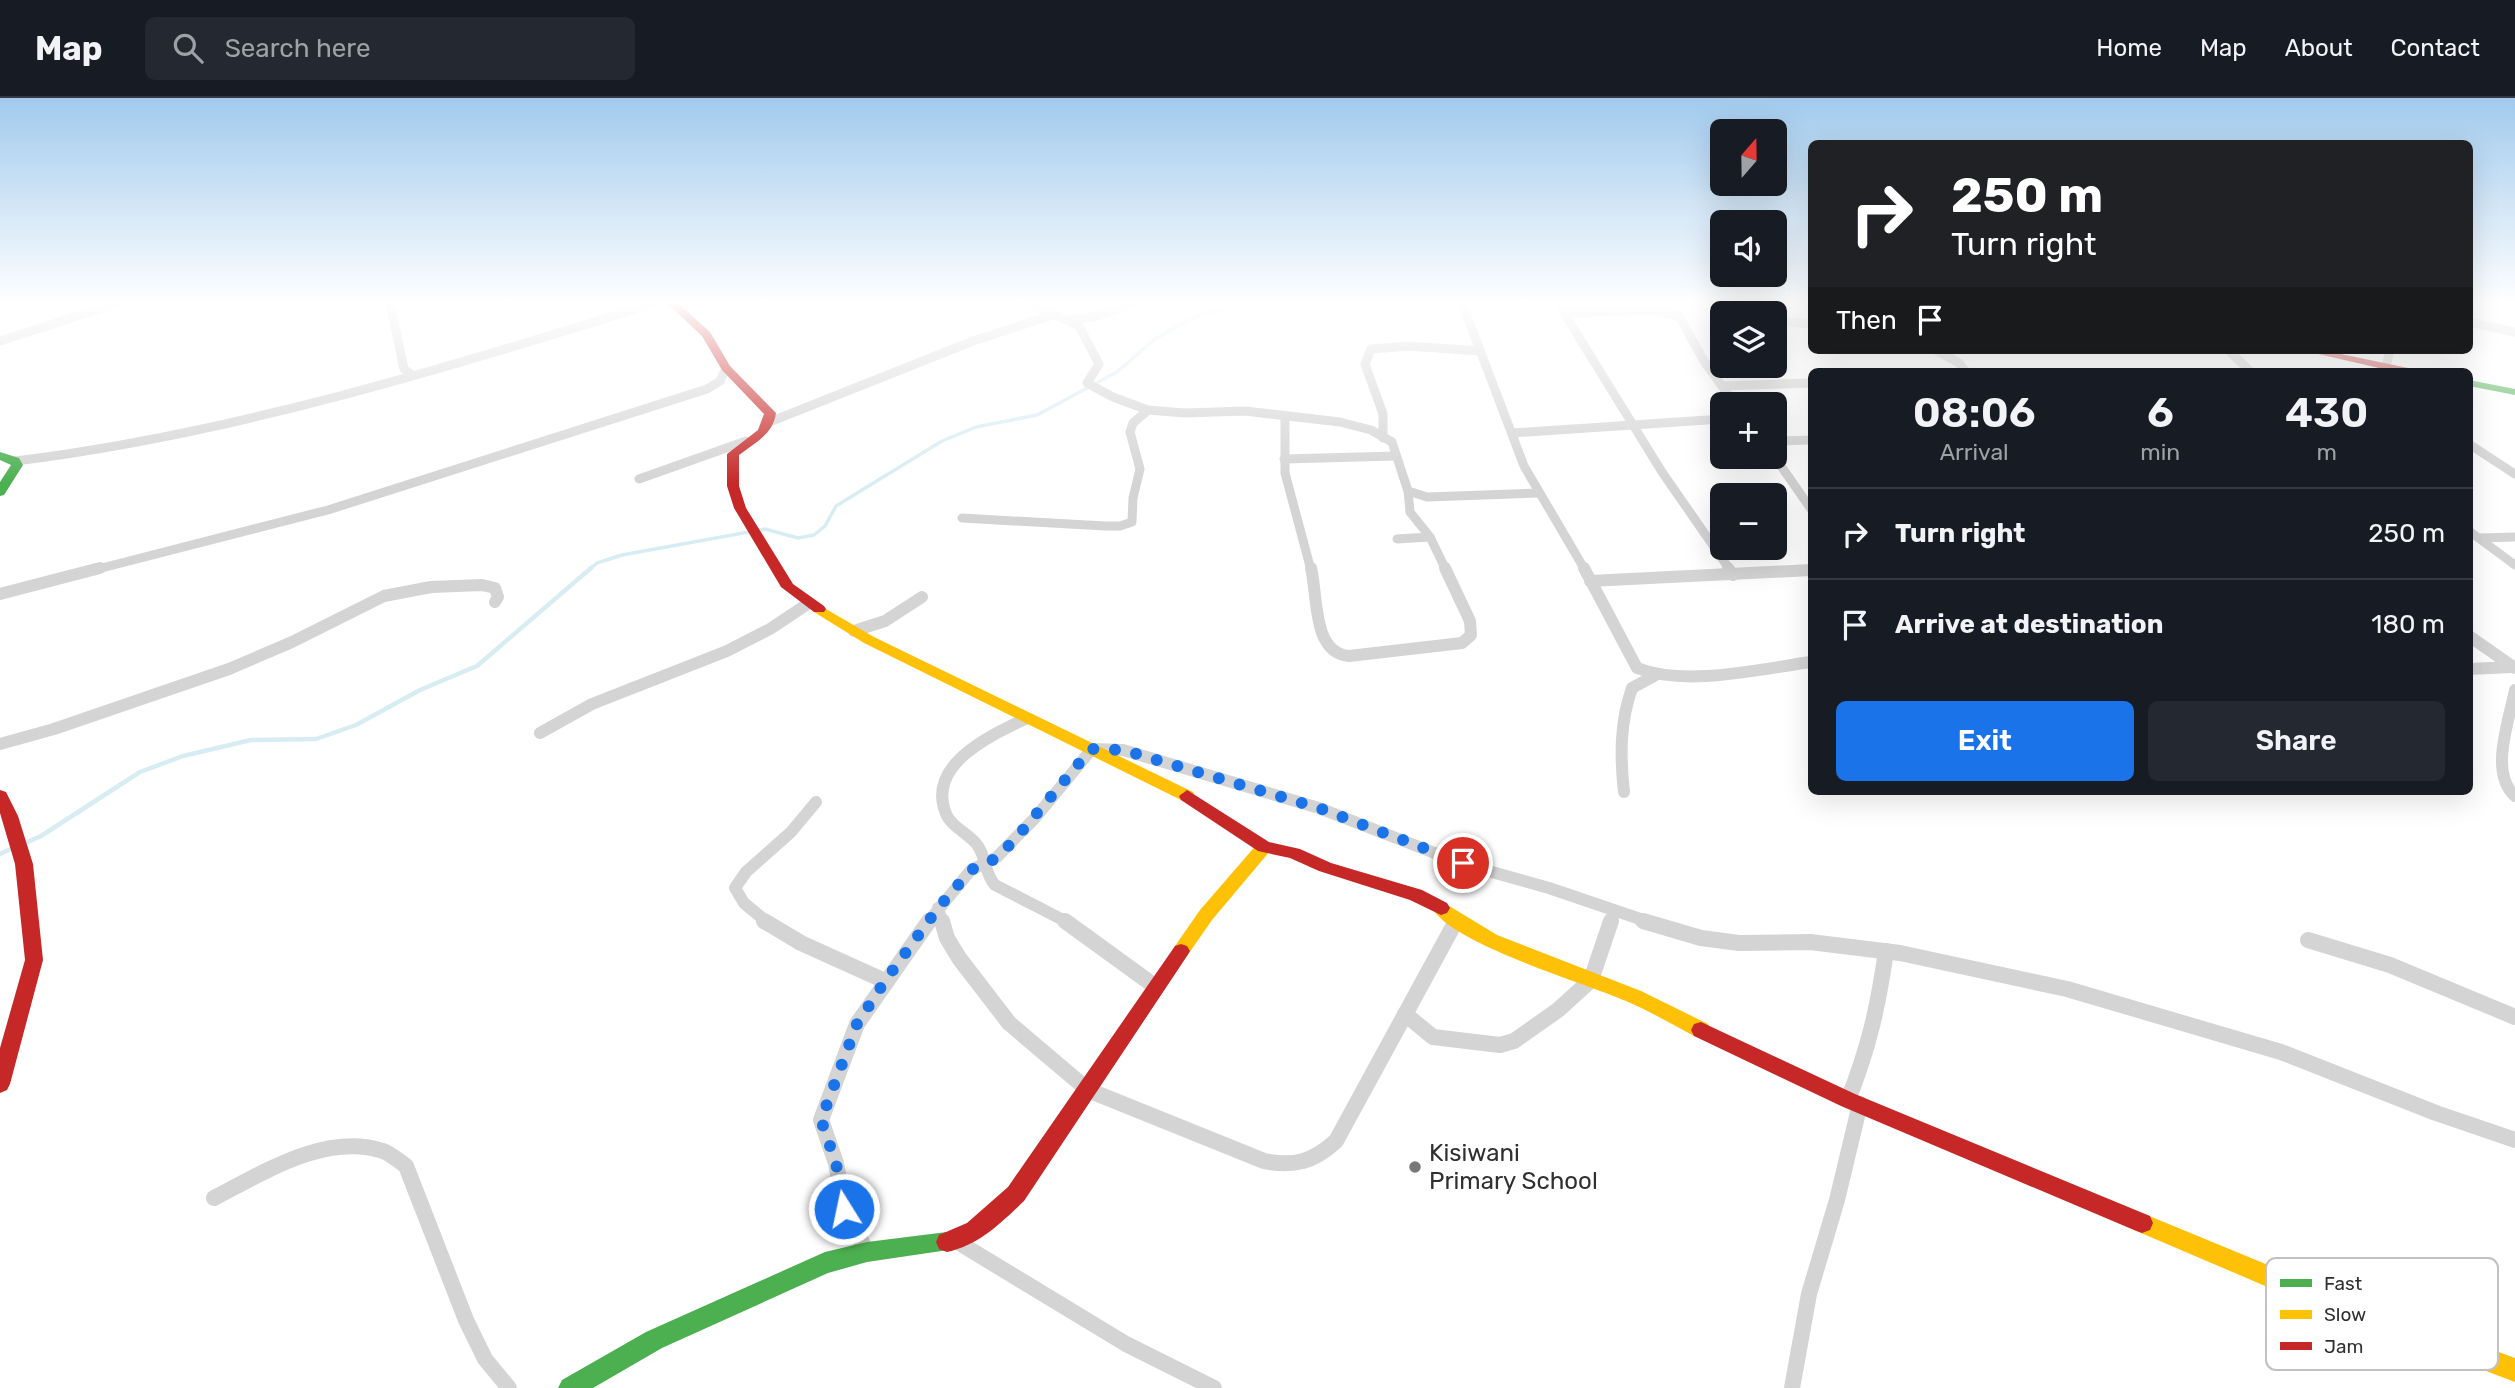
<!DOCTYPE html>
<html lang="en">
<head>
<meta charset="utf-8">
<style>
  :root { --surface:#171b24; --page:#242831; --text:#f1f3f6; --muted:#9ea1a6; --line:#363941; --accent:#1a73e8 }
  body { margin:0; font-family:Rubik,sans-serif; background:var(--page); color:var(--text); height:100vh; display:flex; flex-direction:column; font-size:26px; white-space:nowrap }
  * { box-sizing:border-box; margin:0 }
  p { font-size:23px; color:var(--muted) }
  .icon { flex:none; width:38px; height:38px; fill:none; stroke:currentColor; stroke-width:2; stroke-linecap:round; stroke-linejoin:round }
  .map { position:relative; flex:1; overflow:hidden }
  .panel { position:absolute; left:1808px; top:270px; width:665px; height:427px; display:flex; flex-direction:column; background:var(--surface); border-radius:10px; box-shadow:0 7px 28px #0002 }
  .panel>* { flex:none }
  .guide { position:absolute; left:1808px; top:42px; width:665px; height:214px; border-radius:10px; box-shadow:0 7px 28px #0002; background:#202124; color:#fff; overflow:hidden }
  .needle { width:46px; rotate:20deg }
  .tools { position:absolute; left:1710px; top:21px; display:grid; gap:14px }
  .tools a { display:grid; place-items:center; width:77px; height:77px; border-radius:10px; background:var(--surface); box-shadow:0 7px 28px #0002; font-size:35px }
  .pin { position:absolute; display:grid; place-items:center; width:60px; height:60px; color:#fff; margin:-30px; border:4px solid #fff; border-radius:50%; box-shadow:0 2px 7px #0007 }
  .me { position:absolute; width:77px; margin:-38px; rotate:350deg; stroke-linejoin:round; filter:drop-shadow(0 0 5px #0008) }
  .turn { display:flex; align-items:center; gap:24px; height:147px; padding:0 28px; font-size:32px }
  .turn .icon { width:91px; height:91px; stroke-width:2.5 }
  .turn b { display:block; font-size:49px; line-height:60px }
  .then { display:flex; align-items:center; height:66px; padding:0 28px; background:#0003; gap:14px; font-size:26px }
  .eta { display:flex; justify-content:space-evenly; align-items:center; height:119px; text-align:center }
  .eta b { font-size:42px; font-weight:600; line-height:49px }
  .cta { display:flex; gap:14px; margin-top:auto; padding:14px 28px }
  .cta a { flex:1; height:80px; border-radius:10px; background:var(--accent); color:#fff; font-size:28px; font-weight:600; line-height:80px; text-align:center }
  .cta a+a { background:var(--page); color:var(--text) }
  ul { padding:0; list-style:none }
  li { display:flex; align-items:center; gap:21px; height:91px; padding:0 28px; border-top:2px solid var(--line) }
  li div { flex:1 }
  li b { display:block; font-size:26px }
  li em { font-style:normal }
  header { display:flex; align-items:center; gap:42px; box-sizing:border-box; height:98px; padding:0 35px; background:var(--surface); border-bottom:2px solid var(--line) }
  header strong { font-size:33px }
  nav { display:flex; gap:38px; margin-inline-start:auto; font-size:24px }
  .search { width:490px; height:63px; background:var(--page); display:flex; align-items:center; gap:18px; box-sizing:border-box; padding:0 24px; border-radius:10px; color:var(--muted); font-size:26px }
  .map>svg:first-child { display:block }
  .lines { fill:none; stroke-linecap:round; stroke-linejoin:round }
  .stream-far1 { stroke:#d8ecf4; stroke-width:3.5 }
  .stream { stroke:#d8ecf4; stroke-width:4.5 }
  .street-far2 { stroke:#d4d4d4; stroke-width:9 }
  .street-far1 { stroke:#d4d4d4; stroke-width:12 }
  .street { stroke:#d4d4d4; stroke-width:16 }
  .fast { fill:#4caf50; fill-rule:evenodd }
  .slow { fill:#ffc107; fill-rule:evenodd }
  .jam { fill:#c62828; fill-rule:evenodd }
  .route { stroke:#1a73e8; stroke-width:12; stroke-dasharray:0 21.6 }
  .poi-dot { fill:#787878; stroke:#fff; stroke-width:2.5 }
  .labels { text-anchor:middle; stroke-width:7; stroke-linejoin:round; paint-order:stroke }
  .near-poi-label { font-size:24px; fill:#303030; stroke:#fff; text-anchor:start }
  .key { fill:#fff; stroke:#c1c1c1; stroke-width:2 }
  .key-label { font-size:19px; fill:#303030 }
</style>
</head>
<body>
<header>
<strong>Map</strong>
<div class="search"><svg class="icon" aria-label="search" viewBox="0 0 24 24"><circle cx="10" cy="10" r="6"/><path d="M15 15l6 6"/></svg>Search here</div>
<nav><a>Home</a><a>Map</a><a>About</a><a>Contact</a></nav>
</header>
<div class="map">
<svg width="2515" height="1290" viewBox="0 0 2515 1290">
  <rect width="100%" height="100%" fill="#fff"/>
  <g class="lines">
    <polyline class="stream-far1" points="589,472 597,465 622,457 765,431 798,440 814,437 825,428 836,408 942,343 976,329 1037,317 1117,274 1155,241 1182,226 1202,216 1251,205"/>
    <g class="stream">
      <polyline points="23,746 41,738 140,674 183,658 251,642 316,641 356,627 420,592 477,568 591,470"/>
      <polyline points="0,756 15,749"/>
    </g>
    <g class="street-far2">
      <polyline points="390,205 404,271 412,277"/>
      <polyline points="1029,205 1079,228 1099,266 1087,285 1113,299 1148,312 1185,315 1245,313 1340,324 1371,332 1392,344 1408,393"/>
      <polyline points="1462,205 1524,368 1585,472"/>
      <polyline points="1561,205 1564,215 1662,374 1730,472"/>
      <polyline points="1710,205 1741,215"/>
      <polyline points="1564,215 1652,212 1679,218 1704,263 1735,306"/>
      <polyline points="1070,222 1097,218 1134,205"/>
      <polyline points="1774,222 1811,226"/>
      <polyline points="2469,224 2515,234"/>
      <polyline points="0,243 118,205"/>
      <polyline points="1936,252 1959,265 1965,273"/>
      <polyline points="2228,252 2250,273"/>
      <polyline points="2386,269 2390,252"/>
      <polyline points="1723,288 1811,285"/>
      <polyline points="1285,320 1285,375 1311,472"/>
      <polyline points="772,323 973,243 1056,216"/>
      <polyline points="1512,335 1722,321"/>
      <polyline points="1383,340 1383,316 1365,266 1371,251 1409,248 1480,253"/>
      <polyline points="1774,343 1811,342"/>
      <polyline points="2469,346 2515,376"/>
      <polyline points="1774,358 1811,411"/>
      <polyline points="1284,361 1395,358"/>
      <path d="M15,363c218,-27 431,-93 640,-158"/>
      <polyline points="639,381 746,343"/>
      <polyline points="962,420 1105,428 1120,428 1132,424 1133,400 1140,371 1130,334 1133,325 1148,312"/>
      <polyline points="2469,433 2515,467"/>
      <polyline points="2480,440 2515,439"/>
      <polyline points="1397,441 1430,439"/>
      <polyline points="94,472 328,412 707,291 720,283 726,270"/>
      <polyline points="1446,472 1430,439 1410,414 1408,393 1427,399 1538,395"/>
    </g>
    <g class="street-far1">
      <path d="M1311,470c7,28 1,85 38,88l113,-13 9,-8 -1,-14 -25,-53"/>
      <path d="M1584,470l53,100c50,19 122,1 174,-6"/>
      <polyline points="1728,470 1733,477"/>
      <polyline points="1590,483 1811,472"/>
      <polyline points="0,496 100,470"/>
      <polyline points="854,533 885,523 922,499"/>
      <polyline points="2469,538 2515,570"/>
      <polyline points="2469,571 2512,569"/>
      <path d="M2515,592c-6,31 -26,83 0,106"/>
      <path d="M1025,621c-36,17 -101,47 -78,97 7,13 23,18 31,30 8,12 7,28 17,39l72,37"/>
      <polyline points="540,635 592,606 727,553 770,531 809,505"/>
      <polyline points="0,646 54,631 229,571 292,544 384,498 431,489 482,487 495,490 498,499 495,504"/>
      <path d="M1624,694c-4,-36 -4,-70 8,-104l22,-12"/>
      <polyline points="938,810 942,824"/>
      <polyline points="767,824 744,805 735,790 746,774 791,734 816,704"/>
      <polyline points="928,824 971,772 997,759 1035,720 1092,651 1123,652 1319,710 1463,766 1549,790 1649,824"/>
      <polyline points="1611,824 1614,814"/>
    </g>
    <g class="street">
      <polyline points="764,823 801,845 885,883"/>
      <path d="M942,823l5,17 12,20 50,65 79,67 176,71c30,6 49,1 72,-20l120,-220"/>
      <polyline points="1065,823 1156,889"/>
      <polyline points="1643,823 1701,840 1739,845 1810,844 1900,855 2067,891 2281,954 2436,1015 2515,1042"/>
      <polyline points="2308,842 2390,867 2515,919"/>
      <polyline points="1405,916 1433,939 1500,947 1514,943 1558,912 1591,882 1611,823"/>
      <path d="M1848,1002c21,-53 30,-93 38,-149"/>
      <path d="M214,1100c49,-25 112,-66 169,-47 8,3 16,10 23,15l60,154 19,39 24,29"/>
      <polyline points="956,1143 1126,1246 1214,1290"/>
      <polyline points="867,1154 844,1110 836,1065 821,1022 857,926 929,823"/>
      <polyline points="1792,1290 1809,1196 1837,1102 1860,1006"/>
    </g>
    <g class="fast">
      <polygon points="2469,282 2515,291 2515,297 2469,288"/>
      <polygon points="0,354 19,360 23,367 4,397 0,398 0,384 11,367 0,362"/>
      <polygon points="947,1134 955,1137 958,1144 955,1151 867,1164 828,1175 662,1250 593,1290 558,1290 562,1282 646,1234 825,1154 867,1144"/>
    </g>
    <g class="slow">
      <polygon points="819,507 874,539 1193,694 1195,698 1193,702 1181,702 864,545 814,514 812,511 814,508"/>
      <polygon points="1264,743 1270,745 1273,749 1270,753 1212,822 1187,858 1181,860 1175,858 1172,853 1175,848 1200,812 1258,745"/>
      <path d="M1441,803l56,34 144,56 67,33 3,6 -3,6 -7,2 -7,-2c-22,-12 -45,-25 -68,-35 -41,-18 -174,-57 -194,-93l3,-5z"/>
      <polygon points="2142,1115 2302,1181 2515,1260 2515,1284 2291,1199 2134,1132 2131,1125 2134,1118"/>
    </g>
    <g class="jam">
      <path d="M667,205h11l32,29 20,34 46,47c-3,22 -21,29 -37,42v31l7,22 47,76 31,22 2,3 -2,3h-10l-33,-25 -47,-79 -7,-22v-32l31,-24 6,-16 -42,-44 -20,-34z"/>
      <polygon points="2301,252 2322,252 2408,270 2414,273 2392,273"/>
      <polygon points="0,692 6,694 18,718 33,766 43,862 10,986 7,992 0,995 0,950 25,862 15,766 0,715"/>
      <polygon points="1187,692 1269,744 1300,751 1331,765 1422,792 1447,805 1450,810 1447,815 1441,817 1410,802 1319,773 1290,760 1258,753 1181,702 1179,698"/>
      <path d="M1181,846l6,2 3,5 -3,5 -163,245c-23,22 -45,44 -77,51l-8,-3 -3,-7 3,-7 28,-12 41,-36 167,-241z"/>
      <polygon points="1701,924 1855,996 2150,1118 2153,1125 2150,1132 2142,1135 2134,1132 1841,1008 1694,938 1691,932 1694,926"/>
    </g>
  </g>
  <linearGradient id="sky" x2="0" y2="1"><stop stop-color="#a1caed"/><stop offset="0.53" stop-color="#fff"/><stop offset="1" stop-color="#fff" stop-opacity="0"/></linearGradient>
  <rect width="2515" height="386" fill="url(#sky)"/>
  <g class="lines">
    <polyline class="route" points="844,1111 836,1065 821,1022 857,926 885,883 938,810 971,772 997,760 1017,739 1091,651 1123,652 1319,710 1463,765"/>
  </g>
  <circle class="poi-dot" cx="1415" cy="1069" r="7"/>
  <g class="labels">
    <g class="near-poi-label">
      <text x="1429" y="1063">Kisiwani<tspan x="1429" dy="28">Primary School</tspan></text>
    </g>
  </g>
  <rect x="2266" y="1160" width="232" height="112" rx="10" class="key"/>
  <rect x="2280" y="1181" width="32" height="8" fill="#4caf50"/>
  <rect x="2280" y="1212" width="32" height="9" fill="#ffc107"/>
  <rect x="2280" y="1244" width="32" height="8" fill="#c62828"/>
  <g class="key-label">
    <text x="2324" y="1192">Fast</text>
    <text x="2324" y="1223">Slow</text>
    <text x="2324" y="1255">Jam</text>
  </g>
</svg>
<div class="tools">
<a><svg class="needle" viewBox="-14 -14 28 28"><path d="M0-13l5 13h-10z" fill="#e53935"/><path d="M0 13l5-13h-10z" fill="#9ea1a6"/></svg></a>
<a><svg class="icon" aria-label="sound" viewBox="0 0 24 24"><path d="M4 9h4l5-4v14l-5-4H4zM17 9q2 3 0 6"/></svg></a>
<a><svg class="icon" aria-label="layers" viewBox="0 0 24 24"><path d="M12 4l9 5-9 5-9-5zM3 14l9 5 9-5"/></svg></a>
<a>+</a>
<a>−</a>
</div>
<div class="pin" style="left:1463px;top:765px;background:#d93025"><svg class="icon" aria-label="arrive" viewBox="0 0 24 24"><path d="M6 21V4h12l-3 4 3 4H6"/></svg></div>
<svg class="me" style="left:844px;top:1111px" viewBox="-20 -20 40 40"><circle r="17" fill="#1a73e8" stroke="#fff" stroke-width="3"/><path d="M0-11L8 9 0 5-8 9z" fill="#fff"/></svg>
<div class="guide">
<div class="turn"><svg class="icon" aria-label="right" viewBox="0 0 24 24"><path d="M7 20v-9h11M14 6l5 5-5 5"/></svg><div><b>250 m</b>Turn right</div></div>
<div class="then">Then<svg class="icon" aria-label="arrive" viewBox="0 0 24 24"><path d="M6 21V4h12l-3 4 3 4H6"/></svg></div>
</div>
<section class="panel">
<div class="eta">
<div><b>08:06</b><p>Arrival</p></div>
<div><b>6</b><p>min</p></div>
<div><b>430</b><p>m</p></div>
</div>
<ul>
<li><svg class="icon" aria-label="right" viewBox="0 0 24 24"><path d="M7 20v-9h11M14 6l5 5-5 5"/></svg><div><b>Turn right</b></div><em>250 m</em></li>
<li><svg class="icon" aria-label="arrive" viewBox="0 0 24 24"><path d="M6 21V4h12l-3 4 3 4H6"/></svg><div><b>Arrive at destination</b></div><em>180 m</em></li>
</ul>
<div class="cta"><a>Exit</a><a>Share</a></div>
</section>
</div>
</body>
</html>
